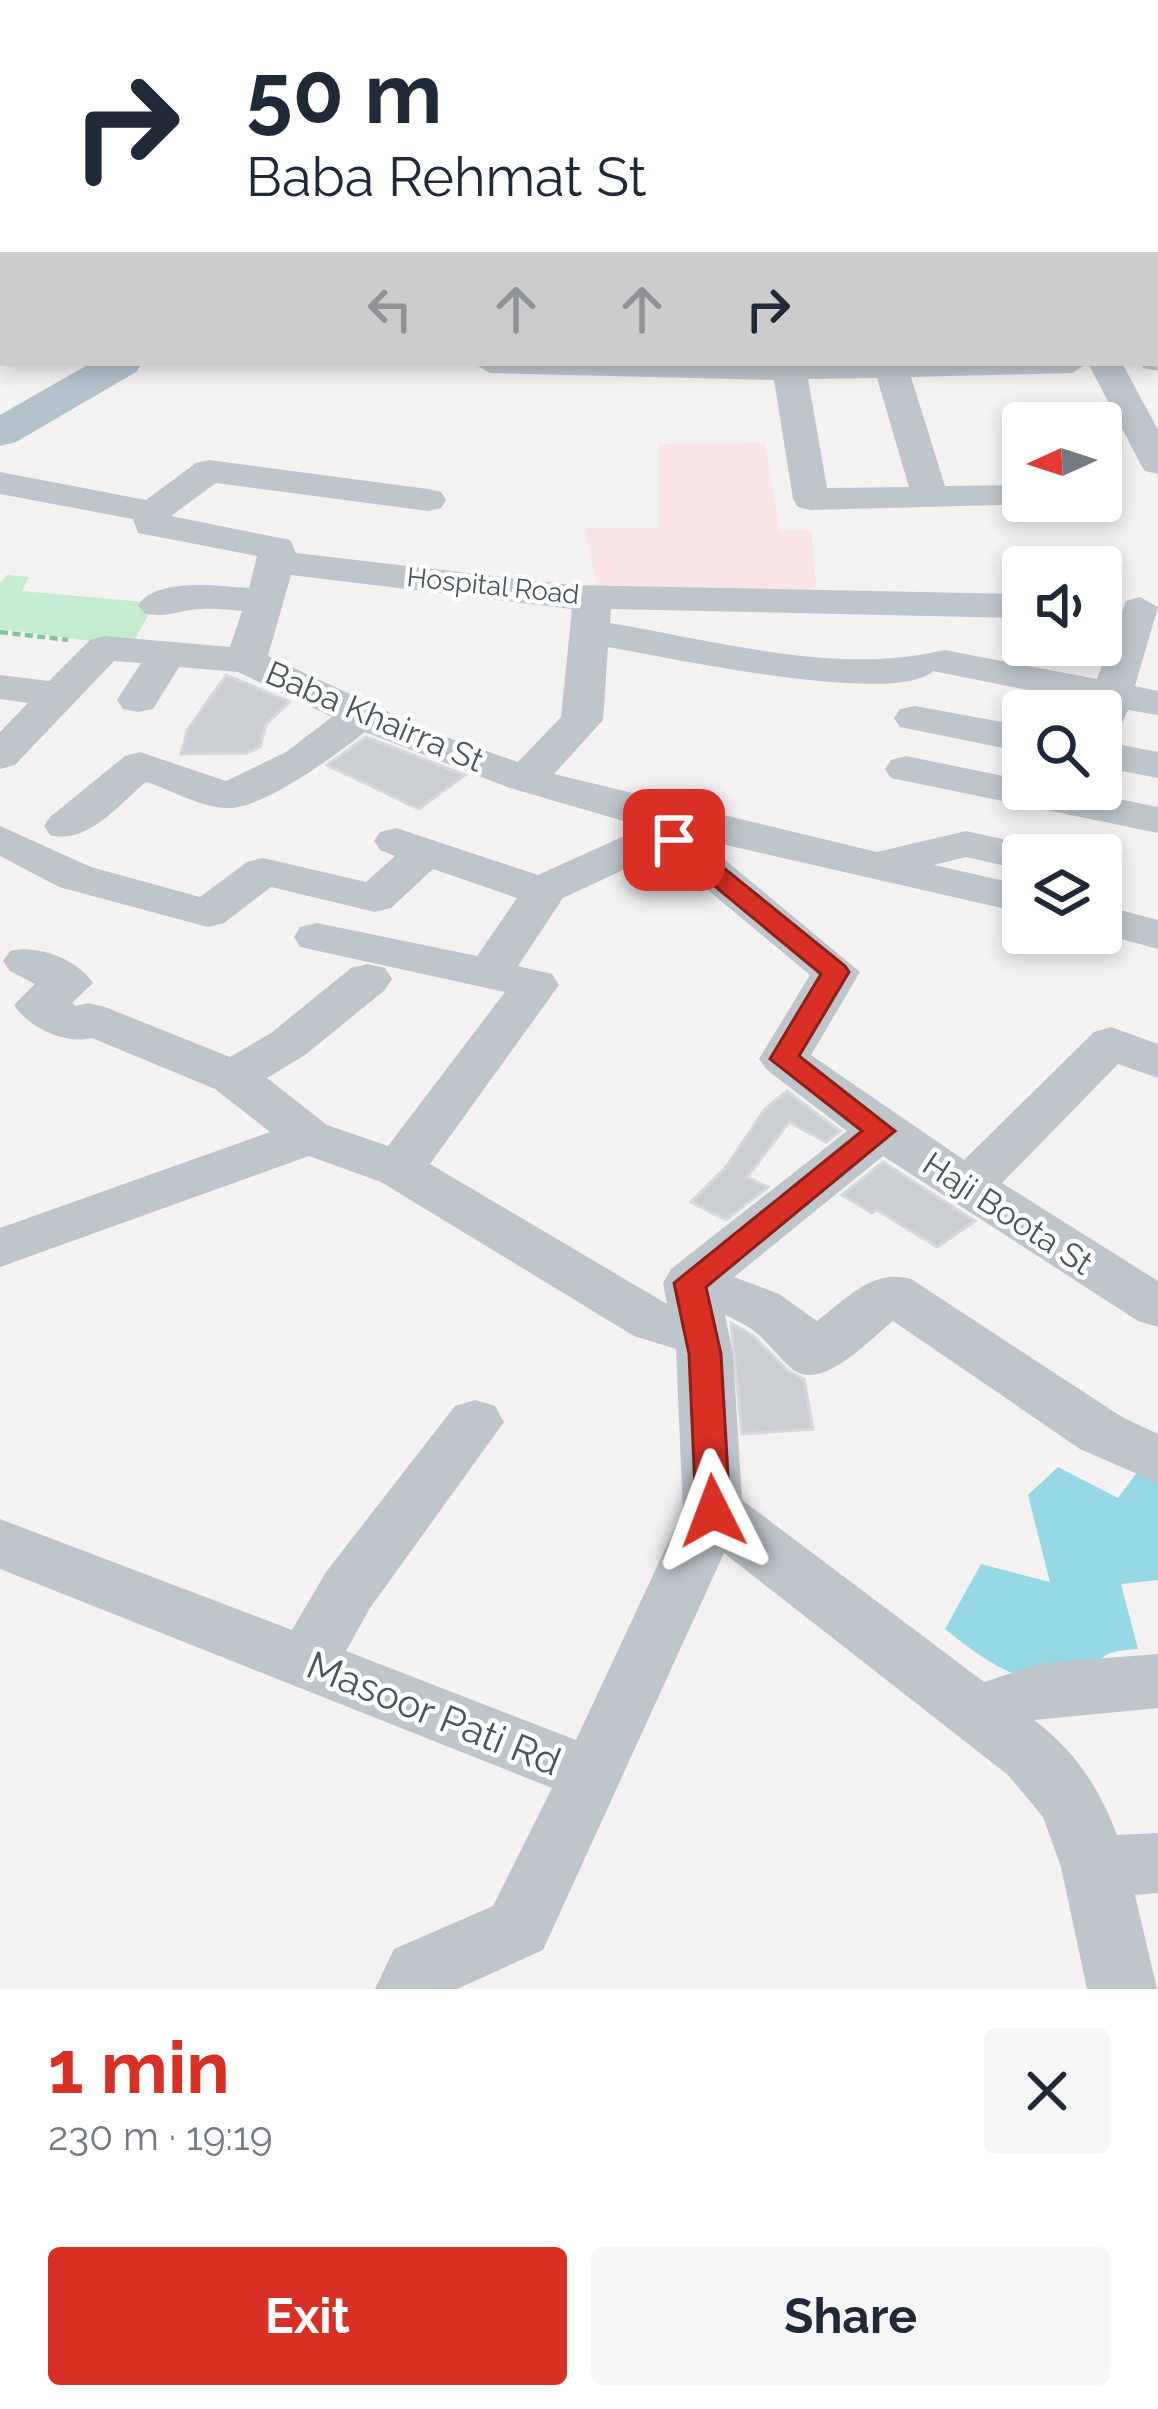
<!DOCTYPE html>
<html lang="en">
<head>
<meta charset="utf-8">
<style>
  :root { --surface:#fff; --page:#f6f6f7; --text:#1f2937; --muted:#747a83; --accent:#d93025 }
  body { margin:0; font-family:Raleway,sans-serif; background:var(--page); color:var(--text); height:100vh; display:flex; flex-direction:column; font-size:45px; white-space:nowrap }
  * { box-sizing:border-box; margin:0 }
  p { font-size:39px; color:var(--muted) }
  .icon { flex:none; width:66px; height:66px; fill:none; stroke:currentColor; stroke-width:2; stroke-linecap:round; stroke-linejoin:round }
  .map { position:relative; height:1989px; overflow:hidden }
  .details { display:flex; flex-direction:column; background:var(--surface); flex:1 }
  .details>* { flex:none }
  .hud { position:absolute; left:0px; top:0px; width:1158px; height:366px; box-shadow:0 6px 18px #0003; background:#fff; color:var(--text); overflow:hidden }
  .needle { width:78px; rotate:267deg }
  .controls { position:absolute; left:1002px; top:402px; display:grid; gap:24px }
  .controls a { display:grid; place-items:center; width:120px; height:120px; border-radius:12px; background:var(--surface); box-shadow:0 6px 18px #0003; font-size:60px }
  .pin { position:absolute; display:grid; place-items:center; width:102px; height:102px; color:#fff; margin:-51px; border-radius:24px; box-shadow:0 6px 18px #0006 }
  .me { position:absolute; width:132px; margin:-66px; rotate:357deg; stroke-linejoin:round; filter:drop-shadow(0 0 9px #0008) }
  .turn { display:flex; align-items:center; gap:42px; height:252px; padding:0 48px; font-size:54px }
  .turn .icon { width:156px; height:156px; stroke-width:2.5 }
  .turn b { display:block; font-size:84px; line-height:102px }
  .lanes { display:flex; align-items:center; height:114px; padding:0 48px; background:#0003; justify-content:center; gap:60px; direction:ltr }
  .lanes .off { opacity:.35 }
  .round { display:grid; place-items:center; flex:none; width:126px; height:126px; border-radius:12px; background:var(--page) }
  .overview { display:flex; align-items:center; justify-content:space-between; height:204px; padding:0 48px }
  h1 { font-size:72px; font-weight:700; line-height:90px; color:var(--accent) }
  .action { display:flex; gap:24px; margin-top:auto; padding:24px 48px }
  .action a { flex:1; height:138px; border-radius:12px; background:var(--accent); color:#fff; font-size:48px; font-weight:700; line-height:138px; text-align:center }
  .action a+a { background:var(--page); color:var(--text) }
  .map>svg:first-child { display:block }
  .medical { fill:#f9e5e5 }
  .green { fill:#c5ebd1 }
  .water { fill:#96d9e4 }
  .lines { fill:none; stroke-linecap:round; stroke-linejoin:round }
  .canal { fill:#96d9e4; fill-rule:evenodd }
  .building { fill:#cbced3; stroke:#d6d8db; stroke-width:3 }
  .path { stroke:#80c69f; stroke-width:4.5; stroke-dasharray:8 4.5; stroke-linecap:butt }
  .minor { fill:#bec6cc; fill-rule:evenodd }
  .major { fill:#b4c2cc; fill-rule:evenodd }
  .route { fill:#d93025; stroke:#8d1f18; stroke-width:3 }
  .labels { text-anchor:middle; stroke-width:9; stroke-linejoin:round; paint-order:stroke }
  .far-street-label { font-size:27px; fill:#4b555c; stroke:#fff }
  .street-label { font-size:33px; fill:#4b555c; stroke:#fff }
  .near-street-label { font-size:39px; fill:#4b555c; stroke:#fff }
</style>
</head>
<body>
<div class="map">
<svg width="1158" height="1989" viewBox="0 0 1158 1989">
  <rect width="100%" height="100%" fill="#f3f1f1"/>
  <polygon class="medical" points="765,443 780,530 811,530 816,586 804,590 599,591 584,528 659,528 659,444"/>
  <polygon class="green" points="7,575 29,577 22,591 155,603 131,646 0,629 0,583"/>
  <path class="water" d="M1146,1460l12,6v114l-37,4 17,65c-45,3 -27,9 -57,25 -49,24 -100,-16 -136,-45l36,-65 69,18 -22,-87 30,-28 60,31z"/>
  <g class="lines">
    <polygon class="canal" points="1158,167 1158,179 1155,180 1155,168"/>
  </g>
  <g class="building">
    <polygon points="226,675 290,702 266,724 260,747 247,753 181,754 187,731"/>
    <polygon points="366,737 465,775 419,809 327,765"/>
    <polygon points="787,1091 840,1131 826,1142 789,1122 747,1177 768,1187 726,1220 691,1202 726,1167 765,1109"/>
    <polygon points="883,1162 975,1221 937,1247 877,1210 872,1213 842,1195"/>
    <polygon points="731,1323 753,1336 788,1371 804,1379 813,1429 742,1434"/>
  </g>
  <g class="lines">
    <polyline class="path" points="0,632 68,640"/>
    <g class="minor">
      <polygon points="37,0 63,0 36,3"/>
      <polygon points="219,0 255,0 217,3"/>
      <polygon points="397,0 431,0 433,3 400,3"/>
      <rect x="0" y="45" width="3" height="16"/>
      <rect x="0" y="109" width="3" height="16"/>
      <polygon points="1158,150 1158,168 1155,169 1155,151"/>
      <rect x="0" y="199" width="3" height="18"/>
      <rect x="1155" y="200" width="3" height="18"/>
      <polygon points="3,284 3,305 0,306 0,285"/>
      <rect x="1155" y="301" width="3" height="20"/>
      <rect x="0" y="340" width="3" height="20"/>
      <polygon points="1155,351 1158,371 1143,368 1140,363 1155,363"/>
      <path d="M473,363h649l36,67v44l-13,-3 -5,-8 -52,-100 -16,10 -161,4 34,109 78,-1v16l13,3 -225,6 -13,-3 -5,-8 -19,-119 -284,-7zM877,378l32,109 -82,1 -19,-109z"/>
      <path d="M209,460l219,29 13,3 5,8 -5,8 -13,3 -212,-28 -45,33 119,24 6,13 275,32 452,9v24l-412,-9 -1,14c107,18 230,53 334,27l153,29 29,-78 14,-4 18,10 -23,79 23,5v24l-30,-5 -12,26 -15,4v-29h-15l3,-9 -156,-31c-39,36 -267,-14 -325,-24l-5,73 -49,54 323,78 89,-21 73,16 5,8h-21v15l-57,-13 -32,8 89,20v28l-323,-74 160,133 -49,83 153,105 130,-128 17,-5 47,17v34l-40,-14 -116,119 156,98v46l-20,-6 -255,-165 -149,121 45,17 38,27c30,-23 56,-53 94,-42l211,138 36,17v49l-78,-34 -187,-128c-22,17 -74,75 -103,46 -28,-27 -25,-34 -65,-52l8,39 9,146 242,182 58,-19 116,-9v54l-124,12c41,31 65,67 83,115l41,-2v60l-23,2 22,94h-70l-26,-122 -18,-50 -35,-42 -284,-222 -181,397 -86,39h-82l19,-40 99,-43 59,-118 -552,-219v-50l292,111 34,-58 129,-166 20,-6 20,6 9,16 -134,186 -24,43 230,89 107,-229 -7,-162 -42,-13 -253,-154 -72,-26 -309,111v-39l270,-96 -55,-43 -123,-51c-26,7 -63,-10 -78,-33l21,-21 -25,-13 -7,-10 7,-10c27,-7 67,8 83,32l-21,20 4,3 12,-3 17,4 125,50 41,-24 80,-65 17,-4 17,4 7,11 -7,11 -80,65 -38,23 60,47 61,21 117,-154 -205,-45 -6,-10 6,-10 17,-4 160,33 40,-58 -84,-29 -42,39 -16,4 -104,-25 -47,36 -16,4 -149,-40 -59,-31v-30l91,41 109,30 47,-35 16,-4 103,24 29,-26 -15,-6 -6,-9 6,-9 16,-4 142,47 106,-48 -134,-39 -145,-56c-28,22 -104,79 -139,76 -26,-1 -55,-18 -80,-26 -27,22 -58,63 -96,53l-6,-9 6,-9 75,-61 15,-4 86,29 60,-29 46,-35 -94,-45 -59,-5 -26,42 -15,3 -15,-3 -6,-9 24,-37 -27,-2 -99,104 -15,4v-37l28,-29 -28,-4v-24l49,6 41,-41 14,-4 126,11 12,-36c-14,-1 -27,-3 -41,-2 -19,0 -33,10 -57,4l-6,-8c20,-28 79,-19 111,-17l8,-32 -119,-23 -5,-14 -133,-25v-22l146,28 50,-37zM291,575l281,34 -11,108 -43,45 -84,-29 -166,-77zM662,852l148,123 -51,84 8,11 80,61 -176,138 -8,14 4,21 -237,-140 129,-179 -7,-11 -34,-8 45,-68z"/>
      <polygon points="915,706 1023,726 1023,752 900,727 894,718 900,709"/>
      <polygon points="1101,741 1158,752 1158,778 1101,767"/>
      <polygon points="906,756 1023,780 1023,789 1069,789 1158,807 1158,833 891,778 885,769 891,760"/>
      <polygon points="1101,905 1158,920 1158,949 1099,933"/>
    </g>
    <g class="major">
      <polygon points="803,0 839,0 801,3"/>
      <polygon points="91,363 142,363 136,372 16,442 0,446 0,415"/>
    </g>
  </g>
  <polygon class="route" points="674,832 683,835 845,966 849,972 799,1056 895,1131 706,1287 721,1354 730,1511 725,1521 713,1524 701,1521 696,1511 689,1354 674,1283 862,1131 770,1059 821,974 665,845 661,840"/>
  <g class="labels">
    <g class="far-street-label">
      <text transform="translate(493 586) rotate(6)" y="9">Hospital Road</text>
    </g>
    <g class="street-label">
      <text transform="translate(375 716) rotate(23)" y="12">Baba Khairra St</text>
      <text transform="translate(1008 1213) rotate(33)" y="12">Haji Boota St</text>
    </g>
    <g class="near-street-label">
      <text transform="translate(434 1713) rotate(22)" y="14">Masoor Pati Rd</text>
    </g>
  </g>
</svg>
<div class="controls">
<a><svg class="needle" viewBox="-14 -14 28 28"><path d="M0-13l5 13h-10z" fill="#e53935"/><path d="M0 13l5-13h-10z" fill="#747a83"/></svg></a>
<a><svg class="icon" aria-label="sound" viewBox="0 0 24 24"><path d="M4 9h4l5-4v14l-5-4H4zM17 9q2 3 0 6"/></svg></a>
<a><svg class="icon" aria-label="search" viewBox="0 0 24 24"><circle cx="10" cy="10" r="6"/><path d="M15 15l6 6"/></svg></a>
<a><svg class="icon" aria-label="layers" viewBox="0 0 24 24"><path d="M12 4l9 5-9 5-9-5zM3 14l9 5 9-5"/></svg></a>
</div>
<div class="pin" style="left:674px;top:840px;background:#d93025"><svg class="icon" aria-label="arrive" viewBox="0 0 24 24"><path d="M6 21V4h12l-3 4 3 4H6"/></svg></div>
<svg class="me" style="left:713px;top:1511px" viewBox="-20 -20 40 40"><path d="M0-17L14 15 0 8-14 15z" fill="#d93025" stroke="#fff" stroke-width="4"/></svg>
<div class="hud">
<div class="turn"><svg class="icon" aria-label="right" viewBox="0 0 24 24"><path d="M7 20v-9h11M14 6l5 5-5 5"/></svg><div><b>50 m</b>Baba Rehmat St</div></div>
<div class="lanes"><svg class="icon off" aria-label="left" viewBox="0 0 24 24"><path d="M17 20v-9H6M10 6l-5 5 5 5"/></svg><svg class="icon off" aria-label="ahead" viewBox="0 0 24 24"><path d="M12 20V5M6 11l6-6 6 6"/></svg><svg class="icon off" aria-label="ahead" viewBox="0 0 24 24"><path d="M12 20V5M6 11l6-6 6 6"/></svg><svg class="icon" aria-label="right" viewBox="0 0 24 24"><path d="M7 20v-9h11M14 6l5 5-5 5"/></svg></div>
</div>
</div>
<section class="details">
<div class="overview"><div><h1>1 min</h1><p>230 m · 19:19</p></div><a class="round"><svg class="icon" aria-label="close" viewBox="0 0 24 24"><path d="M6 6l12 12M18 6L6 18"/></svg></a></div>
<div class="action"><a>Exit</a><a>Share</a></div>
</section>
</body>
</html>
